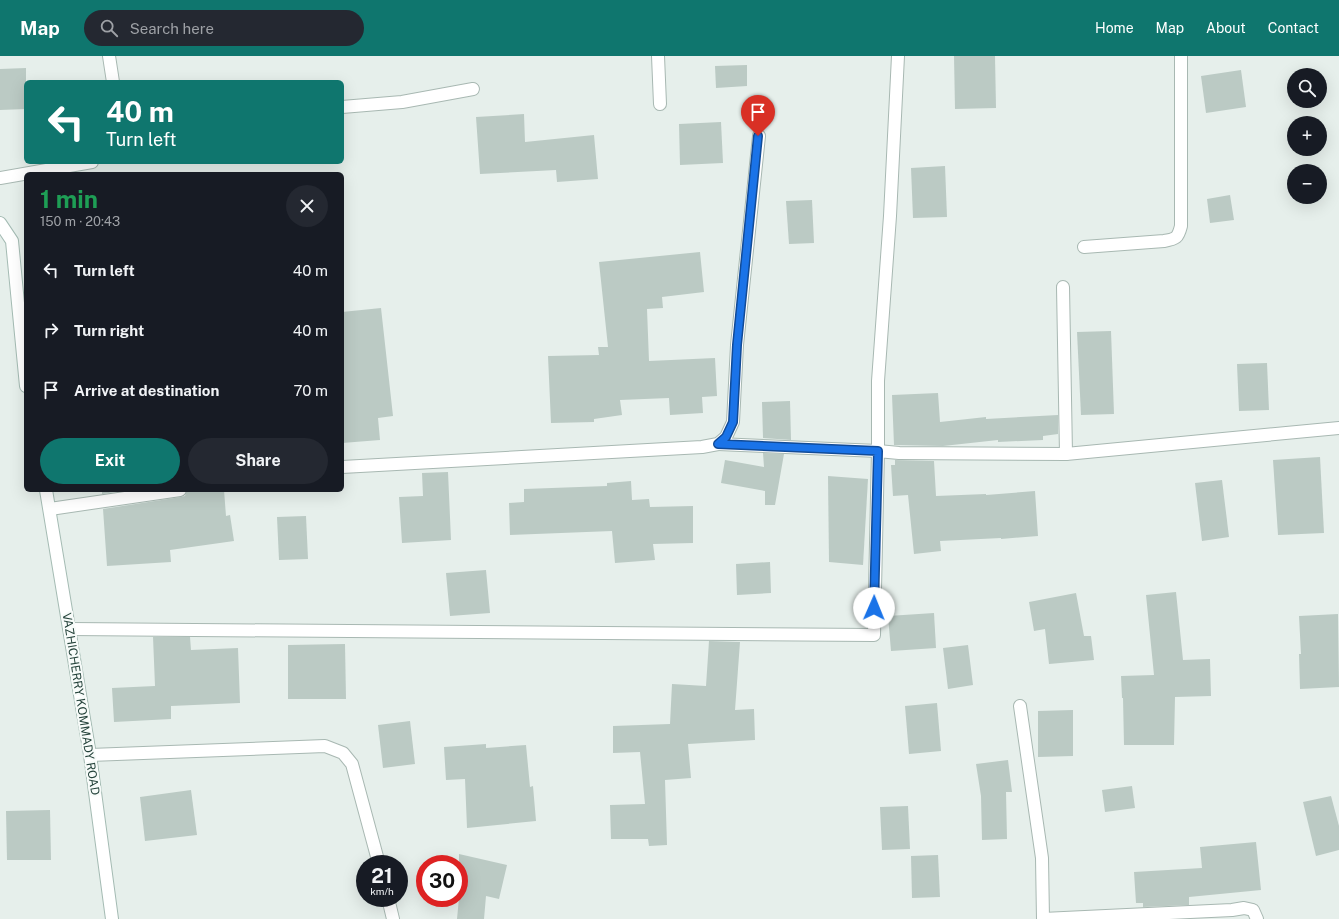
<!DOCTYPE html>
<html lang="en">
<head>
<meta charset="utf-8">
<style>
  :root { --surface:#171b24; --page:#242831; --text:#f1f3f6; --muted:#9ea1a6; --accent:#0f766e }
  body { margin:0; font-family:"Public Sans",sans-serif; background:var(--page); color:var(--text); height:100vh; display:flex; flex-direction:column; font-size:15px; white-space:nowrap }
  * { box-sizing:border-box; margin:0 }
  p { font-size:13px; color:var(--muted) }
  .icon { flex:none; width:22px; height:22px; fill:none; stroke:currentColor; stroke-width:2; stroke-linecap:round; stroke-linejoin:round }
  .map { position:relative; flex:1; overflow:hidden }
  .side { position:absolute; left:24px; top:116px; width:320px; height:320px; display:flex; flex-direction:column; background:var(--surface); border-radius:6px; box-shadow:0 4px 16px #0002 }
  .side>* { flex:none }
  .guide { position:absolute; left:24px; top:24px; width:320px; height:84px; border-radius:6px; box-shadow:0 4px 16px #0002; background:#0f766e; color:#fff; overflow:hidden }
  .fabs { position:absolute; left:1287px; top:12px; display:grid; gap:8px }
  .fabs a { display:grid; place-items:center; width:40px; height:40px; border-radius:50%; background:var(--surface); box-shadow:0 4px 16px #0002; font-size:20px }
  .speed { position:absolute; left:356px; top:799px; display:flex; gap:8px; font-size:20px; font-weight:700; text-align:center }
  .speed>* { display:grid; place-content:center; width:52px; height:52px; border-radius:50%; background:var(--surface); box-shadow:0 4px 16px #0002; line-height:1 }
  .speed small { font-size:10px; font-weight:400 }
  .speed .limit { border:6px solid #d22; background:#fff; color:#111 }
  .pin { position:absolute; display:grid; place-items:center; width:34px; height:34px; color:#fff; margin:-41px -17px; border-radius:50% 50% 50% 0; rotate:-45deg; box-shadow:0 0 4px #0007 }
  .pin .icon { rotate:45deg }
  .me { position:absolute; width:44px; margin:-22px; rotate:1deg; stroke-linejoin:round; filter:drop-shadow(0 0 3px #0008) }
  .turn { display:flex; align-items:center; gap:14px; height:84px; padding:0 16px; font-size:18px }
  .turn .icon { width:52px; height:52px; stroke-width:2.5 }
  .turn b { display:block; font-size:28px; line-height:34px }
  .round { display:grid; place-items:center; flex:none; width:42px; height:42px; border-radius:21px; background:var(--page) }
  .headline { display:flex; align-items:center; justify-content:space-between; height:68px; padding:0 16px }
  h1 { font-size:24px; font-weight:700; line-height:30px; color:#1e9e55 }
  .action { display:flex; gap:8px; margin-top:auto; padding:8px 16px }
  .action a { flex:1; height:46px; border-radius:24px; background:var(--accent); color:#fff; font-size:16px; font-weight:700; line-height:46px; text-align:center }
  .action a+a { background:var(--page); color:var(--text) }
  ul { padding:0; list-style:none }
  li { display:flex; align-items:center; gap:12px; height:60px; padding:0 16px }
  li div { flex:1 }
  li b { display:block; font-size:15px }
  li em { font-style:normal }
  header { display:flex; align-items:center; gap:24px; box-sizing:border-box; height:56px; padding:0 20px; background:var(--accent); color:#fff }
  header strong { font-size:19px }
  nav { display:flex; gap:22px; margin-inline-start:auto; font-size:14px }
  .search { width:280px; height:36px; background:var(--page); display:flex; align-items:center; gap:10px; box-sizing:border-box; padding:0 14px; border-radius:22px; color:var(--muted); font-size:15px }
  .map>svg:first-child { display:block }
  .building { fill:#bbcac4 }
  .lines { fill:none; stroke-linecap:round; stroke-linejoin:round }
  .minor-casing { stroke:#a8b8b2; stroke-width:14 }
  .secondary-casing { stroke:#a4bbb3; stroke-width:14 }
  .minor { stroke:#fff; stroke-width:12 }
  .secondary { stroke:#fff; stroke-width:12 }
  .route-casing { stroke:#114b97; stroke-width:10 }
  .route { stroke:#1a73e8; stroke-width:7 }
  .labels { text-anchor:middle; stroke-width:4; stroke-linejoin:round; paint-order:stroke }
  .street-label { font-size:12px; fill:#24423a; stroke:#f7fbf9 }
</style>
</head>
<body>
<header>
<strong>Map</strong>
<div class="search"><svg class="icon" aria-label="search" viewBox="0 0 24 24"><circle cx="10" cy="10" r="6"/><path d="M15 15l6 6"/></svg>Search here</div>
<nav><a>Home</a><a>Map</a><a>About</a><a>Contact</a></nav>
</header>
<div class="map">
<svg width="1339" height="863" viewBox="0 0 1339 863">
  <rect width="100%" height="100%" fill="#e6efeb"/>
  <g class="building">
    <polygon points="954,0 995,0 996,52 955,53"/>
    <polygon points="747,9 747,30 716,32 715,10"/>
    <polygon points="26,12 26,53 0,54 0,13"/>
    <polygon points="1241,14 1246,51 1206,57 1201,20"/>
    <polygon points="524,58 525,86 594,79 598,123 557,126 556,114 480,118 476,61"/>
    <polygon points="721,66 723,107 680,109 679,68"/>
    <polygon points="945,110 947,161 913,162 911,112"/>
    <polygon points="1230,139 1234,164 1210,167 1207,143"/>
    <polygon points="812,144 814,187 789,188 786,145"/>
    <polygon points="700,196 704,236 662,241 663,252 647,253 649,305 715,302 717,340 702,341 703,357 670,359 669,342 620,344 622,359 594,363 594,366 551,367 548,300 599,299 598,291 608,291 599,206"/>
    <polygon points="381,252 393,360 378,362 380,384 342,387 342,256"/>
    <polygon points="1111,275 1114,358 1081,359 1077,276"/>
    <polygon points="1267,307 1269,354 1239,355 1237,308"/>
    <polygon points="938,337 940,366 986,361 986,363 1058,359 1058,378 1043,380 1043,384 998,386 998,384 943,390 894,389 892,339"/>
    <polygon points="790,345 791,384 763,382 762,346"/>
    <polygon points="763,397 784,398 775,449 765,449 765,435 721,427 725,404 764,411"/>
    <polygon points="1320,401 1324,477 1278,479 1273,404"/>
    <polygon points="895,404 934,405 936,440 986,438 986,439 1035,435 1038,480 1001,483 1001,482 940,485 941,495 914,498 908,439 893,440 891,409 895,409"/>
    <polygon points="448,416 451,484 402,487 399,441 423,440 422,417"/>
    <polygon points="828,420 868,423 863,509 829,506"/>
    <polygon points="1222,424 1229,481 1202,485 1195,427"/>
    <polygon points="631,425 632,444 649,443 650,451 693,450 693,487 653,488 655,504 615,507 612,475 510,479 509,447 524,446 524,433 607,430 607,427"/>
    <polygon points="102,434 128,434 102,438"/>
    <polygon points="187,434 224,434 226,460 230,459 234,485 170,494 171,506 107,510 103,453 181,441 185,440"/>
    <polygon points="306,460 308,503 279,504 277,461"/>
    <polygon points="770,506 771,537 737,539 736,508"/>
    <polygon points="486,514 490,557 450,560 446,517"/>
    <polygon points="1176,536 1183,604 1210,603 1211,640 1175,641 1174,689 1124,689 1123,642 1122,642 1121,620 1154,619 1146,539"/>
    <polygon points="1076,537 1084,580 1091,580 1094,604 1049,608 1045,573 1034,575 1029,546"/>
    <polygon points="934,557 936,592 891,595 888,560"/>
    <polygon points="1338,558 1339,631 1300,633 1299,598 1301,598 1299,560"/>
    <polygon points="153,581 190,581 191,594 238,592 240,647 171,650 171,663 114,666 112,632 155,630"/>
    <polygon points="709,585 740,586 735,654 754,653 755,684 688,688 691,722 665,724 667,789 649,790 648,783 611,783 610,749 645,748 640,696 613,697 613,670 670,668 672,628 706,630"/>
    <polygon points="345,588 346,643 288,643 288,589"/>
    <polygon points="968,589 973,629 948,633 943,592"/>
    <polygon points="937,647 941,695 909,698 905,650"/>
    <polygon points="1073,654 1073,700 1038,701 1038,655"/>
    <polygon points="410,665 415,708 383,712 378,669"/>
    <polygon points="486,688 486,692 526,689 530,731 533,730 536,765 467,772 465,723 446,724 444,691"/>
    <polygon points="1008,704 1012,736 1006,736 1007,783 982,784 981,740 976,708"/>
    <polygon points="1132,730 1135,752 1105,756 1102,734"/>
    <polygon points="191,734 197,779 145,785 140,741"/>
    <polygon points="1331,740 1339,770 1339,794 1316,800 1303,746"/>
    <polygon points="908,750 910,793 882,794 880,751"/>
    <polygon points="50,754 51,804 7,804 6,755"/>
    <polygon points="1256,786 1261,834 1189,841 1189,849 1143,851 1143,847 1136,847 1134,816 1202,812 1200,791"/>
    <polygon points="459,798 507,809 499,843 486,840 484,863 457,863 459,842"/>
    <polygon points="938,799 940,841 912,842 911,800"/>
  </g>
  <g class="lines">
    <defs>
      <g id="minor">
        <polyline points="109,0 113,26"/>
        <polyline points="658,0 660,48"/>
        <polyline points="342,51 402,46 473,33"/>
        <polyline points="0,122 92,106"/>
        <path d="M1084,191l80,-6c12,-2 14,-3 17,-15v-170"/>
        <polyline points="1063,231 1066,398"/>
        <polyline points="718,388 878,395 878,325 890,160 898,0"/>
        <polyline points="342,411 702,391 718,388 726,381 733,366 737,289 759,80"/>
        <polyline points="50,453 180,434"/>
        <polyline points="70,573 874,579 878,395 899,397 1066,398 1339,372"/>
        <polyline points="1020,650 1042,802 1043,863"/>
        <polyline points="90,699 325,690 343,697 352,708 379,808"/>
        <polyline points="388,842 393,863"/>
        <polyline points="1043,863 1232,854 1244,852 1253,854 1257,863"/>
      </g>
      <g id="secondary">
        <polyline points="0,167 12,185 26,330"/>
        <polyline points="46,434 90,699 112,863"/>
      </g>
    </defs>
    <use href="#minor" class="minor-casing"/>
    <use href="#secondary" class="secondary-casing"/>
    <use href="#minor" class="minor"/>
    <use href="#secondary" class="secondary"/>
  </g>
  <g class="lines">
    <defs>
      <polyline id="route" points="758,80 737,289 733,366 726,381 718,388 878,395 874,552"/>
    </defs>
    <use href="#route" class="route-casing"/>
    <use href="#route" class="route"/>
  </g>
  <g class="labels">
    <g class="street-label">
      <text transform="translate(81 648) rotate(81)" y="4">VAZHICHERRY KOMMADY ROAD</text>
    </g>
  </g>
</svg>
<div class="fabs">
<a><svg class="icon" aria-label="search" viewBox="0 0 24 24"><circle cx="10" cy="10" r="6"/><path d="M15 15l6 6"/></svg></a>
<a>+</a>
<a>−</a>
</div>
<div class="speed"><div>21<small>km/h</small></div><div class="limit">30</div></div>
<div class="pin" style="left:758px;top:80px;background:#d93025"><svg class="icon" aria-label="arrive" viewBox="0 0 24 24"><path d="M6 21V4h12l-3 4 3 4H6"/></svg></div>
<svg class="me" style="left:874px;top:552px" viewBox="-20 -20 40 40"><circle r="19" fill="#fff"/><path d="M0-13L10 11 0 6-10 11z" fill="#1a73e8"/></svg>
<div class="guide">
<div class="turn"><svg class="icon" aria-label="left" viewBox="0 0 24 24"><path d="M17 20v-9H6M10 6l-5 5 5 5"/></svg><div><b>40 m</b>Turn left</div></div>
</div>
<section class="side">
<div class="headline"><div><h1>1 min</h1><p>150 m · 20:43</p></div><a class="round"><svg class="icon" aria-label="close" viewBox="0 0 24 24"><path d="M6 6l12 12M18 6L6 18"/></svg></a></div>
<ul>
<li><svg class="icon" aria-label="left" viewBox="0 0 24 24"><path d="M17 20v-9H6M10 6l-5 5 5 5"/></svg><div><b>Turn left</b></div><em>40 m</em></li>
<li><svg class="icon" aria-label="right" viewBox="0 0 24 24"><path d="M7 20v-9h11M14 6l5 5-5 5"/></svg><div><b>Turn right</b></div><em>40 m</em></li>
<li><svg class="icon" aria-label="arrive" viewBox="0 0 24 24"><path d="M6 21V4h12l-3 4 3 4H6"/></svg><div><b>Arrive at destination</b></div><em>70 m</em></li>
</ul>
<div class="action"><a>Exit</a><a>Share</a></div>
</section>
</div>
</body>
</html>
